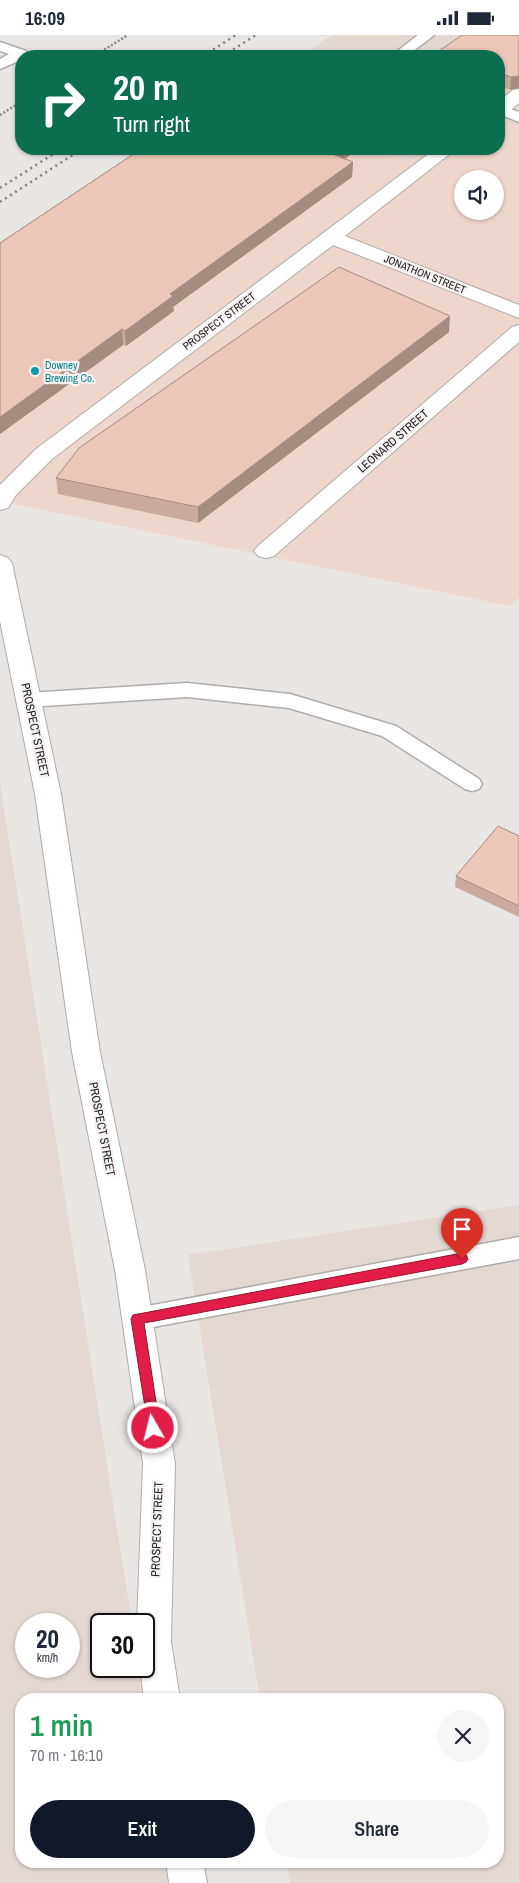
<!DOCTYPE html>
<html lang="en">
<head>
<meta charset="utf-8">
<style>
  :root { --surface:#fff; --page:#f6f6f7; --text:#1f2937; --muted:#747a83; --accent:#111827 }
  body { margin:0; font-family:"Archivo Narrow",sans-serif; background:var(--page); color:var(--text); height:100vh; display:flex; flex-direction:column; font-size:19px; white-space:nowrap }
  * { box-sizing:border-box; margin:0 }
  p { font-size:16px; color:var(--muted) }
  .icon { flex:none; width:28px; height:28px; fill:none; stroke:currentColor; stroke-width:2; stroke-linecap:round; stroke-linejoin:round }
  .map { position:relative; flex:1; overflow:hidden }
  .side { position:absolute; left:15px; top:1658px; width:489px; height:175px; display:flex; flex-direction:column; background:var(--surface); border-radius:20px; box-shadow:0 1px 4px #0004 }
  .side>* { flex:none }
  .top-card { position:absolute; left:15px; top:15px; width:490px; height:105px; border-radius:20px; box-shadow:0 1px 4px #0004; background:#0b6e4f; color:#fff; overflow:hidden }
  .controls { position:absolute; left:454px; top:135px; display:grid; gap:10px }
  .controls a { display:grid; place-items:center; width:50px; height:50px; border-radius:50%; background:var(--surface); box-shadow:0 1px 4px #0004; font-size:25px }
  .speed { position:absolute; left:15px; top:1578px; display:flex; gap:10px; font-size:25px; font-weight:700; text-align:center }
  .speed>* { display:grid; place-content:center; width:65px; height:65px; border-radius:50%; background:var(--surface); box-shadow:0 1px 4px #0004; line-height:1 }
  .speed small { font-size:12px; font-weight:400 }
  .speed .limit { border:2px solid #111; border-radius:8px; background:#fff; color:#111 }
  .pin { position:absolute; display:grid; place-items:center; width:42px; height:42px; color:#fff; margin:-51px -21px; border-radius:50% 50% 50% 0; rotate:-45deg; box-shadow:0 0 5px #0007 }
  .pin .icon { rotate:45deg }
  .me { position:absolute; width:55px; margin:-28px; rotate:352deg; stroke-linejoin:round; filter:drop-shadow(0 0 4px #0008) }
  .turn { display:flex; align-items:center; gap:18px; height:105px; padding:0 15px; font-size:22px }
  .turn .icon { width:65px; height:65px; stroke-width:2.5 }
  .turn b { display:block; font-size:35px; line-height:42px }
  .round { display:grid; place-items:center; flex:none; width:52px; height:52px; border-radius:26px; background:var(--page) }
  .headline { display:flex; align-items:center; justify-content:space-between; height:85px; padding:0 15px }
  h1 { font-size:30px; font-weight:600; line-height:38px; color:#1e9e55 }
  .button { display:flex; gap:10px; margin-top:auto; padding:10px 15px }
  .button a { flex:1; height:58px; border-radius:30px; background:var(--accent); color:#fff; font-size:20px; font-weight:600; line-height:58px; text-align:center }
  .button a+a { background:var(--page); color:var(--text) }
  .status { display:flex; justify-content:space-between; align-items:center; height:35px; padding:0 25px; background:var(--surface); direction:ltr }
  .status svg { height:14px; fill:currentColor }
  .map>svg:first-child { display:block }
  .commercial { fill:#efd6cd; fill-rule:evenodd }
  .built { fill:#e4d8d3; fill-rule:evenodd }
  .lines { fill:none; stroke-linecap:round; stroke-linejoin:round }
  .service-casing { stroke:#b0acab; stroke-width:3 }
  .minor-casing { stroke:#b0acab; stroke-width:2 }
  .path { stroke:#8d8b89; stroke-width:2.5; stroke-dasharray:2 2; stroke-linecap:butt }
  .service { fill:#fff; fill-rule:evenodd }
  .minor { fill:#fff; fill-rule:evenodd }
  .rail { stroke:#83817f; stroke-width:2.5; stroke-dasharray:2 4; stroke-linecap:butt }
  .wall { fill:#cbaa9d }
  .shaded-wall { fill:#a58b80 }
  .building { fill:#ecc6b7; stroke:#a58b80 }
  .route { fill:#e11d48; stroke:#92132f }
  .culture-dot { fill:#0f9aa8; stroke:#f6f2f1; stroke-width:2 }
  .labels { text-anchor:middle; stroke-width:4.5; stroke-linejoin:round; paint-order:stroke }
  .far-street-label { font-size:11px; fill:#262524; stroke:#f6f2f1 }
  .far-culture-label { font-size:11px; fill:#0d838f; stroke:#f6f2f1; text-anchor:start }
  .street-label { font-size:12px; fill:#262524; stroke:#f6f2f1 }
</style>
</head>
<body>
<div class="status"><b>16:09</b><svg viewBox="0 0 49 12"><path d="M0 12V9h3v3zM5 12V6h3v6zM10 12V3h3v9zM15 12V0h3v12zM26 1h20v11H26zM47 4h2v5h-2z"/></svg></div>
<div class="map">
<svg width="519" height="1848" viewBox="0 0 519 1848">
  <rect width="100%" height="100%" fill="#e9e5e3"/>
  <path class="commercial" d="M519,44v519l-9,8 -510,-105v-243l163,-109h208l37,13 18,-13h73v-55zM462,144h33v32h-33z"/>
  <g class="built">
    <polygon points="332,0 519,0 519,44 499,59 499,21 301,21"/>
    <polygon points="372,114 426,114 408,127"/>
    <path d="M0,748l132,841h-31v42h38l5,33h-123v162h148l4,22h-173zM26,1589h43v42h-43z"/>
    <polygon points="519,1170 519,1848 290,1848 286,1826 498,1826 498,1664 260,1664 188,1220"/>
  </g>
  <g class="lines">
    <defs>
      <g id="service">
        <polygon points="418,0 434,0 407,21 391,21"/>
        <polygon points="0,7 26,16 28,19 27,21 21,21 21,25 0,34 0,24 9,19 0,16"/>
        <polygon points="499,70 519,77 519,87 499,79"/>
        <polygon points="187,648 290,659 396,691 479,744 482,749 479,754 472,756 465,754 382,701 289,673 187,662 28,672 21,670 18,665 21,660 28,658"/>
        <polygon points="519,1202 519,1224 137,1295 128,1292 124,1284 128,1276 137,1273"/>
      </g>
      <g id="minor">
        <polygon points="519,54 519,68 506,79 499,80 499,66 513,55"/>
        <polygon points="435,114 456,114 345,201 519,270 519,283 333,210 52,424 16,460 8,473 0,475 0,450 36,414"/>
        <polygon points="519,290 519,307 274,521 266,523 258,521 254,516 258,511 512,292"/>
        <polygon points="0,520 8,523 12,528 61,759 100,1017 145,1235 175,1429 171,1607 180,1664 144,1664 140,1631 144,1631 144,1589 137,1589 143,1429 115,1235 72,1017 35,759 0,586"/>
        <polygon points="166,1826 203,1826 207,1848 169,1848"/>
      </g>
    </defs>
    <use href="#service" class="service-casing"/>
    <use href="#minor" class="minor-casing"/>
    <g class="path">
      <polyline points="94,21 128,0"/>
      <polyline points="0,80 21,67"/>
    </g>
    <use href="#service" class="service"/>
    <use href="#minor" class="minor"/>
    <g class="rail">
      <polyline points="203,21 236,0"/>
      <polyline points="223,21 256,0"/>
      <polyline points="0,153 61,114"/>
      <polyline points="0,167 82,114"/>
    </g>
  </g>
  <g class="wall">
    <polygon points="519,0 510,55 499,50 499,21 439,21 439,16"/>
    <polygon points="141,114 358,114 345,124 353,127 352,142 173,272 174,276 126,311 123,310 0,399"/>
    <polygon points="449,297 198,488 58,459 56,443"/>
    <polygon points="519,801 519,882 455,852 456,841"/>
  </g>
  <g class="shaded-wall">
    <polygon points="519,41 519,53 510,55 511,42"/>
    <polygon points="339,114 358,114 331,134 332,119"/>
    <polygon points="353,127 352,142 173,272 174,276 126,311 125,296 170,259"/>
    <polygon points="450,281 449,297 198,488 198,472"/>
    <polygon points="122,294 123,310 0,399 0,382"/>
  </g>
  <g class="building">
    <polygon points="462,0 519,0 519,41 511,42 499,38 499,21 453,21 439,16"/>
    <polygon points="141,114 339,114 332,119 353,127 170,259 173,261 125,296 122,294 0,382 0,208"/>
    <polygon points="339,232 450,281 198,472 56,443 79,413"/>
    <polygon points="498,791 519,801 519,871 456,841"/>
  </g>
  <polygon class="route" points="462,1218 466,1220 468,1224 466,1227 462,1229 144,1288 160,1393 158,1397 153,1399 149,1397 131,1284 133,1280"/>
  <circle class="culture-dot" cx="35" cy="336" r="5"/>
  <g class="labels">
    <g class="far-street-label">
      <text transform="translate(425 239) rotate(22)" y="4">JONATHON STREET</text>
      <text transform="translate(219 286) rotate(-37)" y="4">PROSPECT STREET</text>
    </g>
    <g class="far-culture-label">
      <text x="45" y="334">Downey<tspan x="45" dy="13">Brewing Co.</tspan></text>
    </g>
    <g class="street-label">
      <text transform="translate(393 406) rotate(-41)" y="4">LEONARD STREET</text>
      <text transform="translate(35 695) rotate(78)" y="4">PROSPECT STREET</text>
      <text transform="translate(102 1094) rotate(79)" y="4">PROSPECT STREET</text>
      <text transform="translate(157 1494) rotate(-88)" y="4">PROSPECT STREET</text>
    </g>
  </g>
</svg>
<div class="controls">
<a><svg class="icon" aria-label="sound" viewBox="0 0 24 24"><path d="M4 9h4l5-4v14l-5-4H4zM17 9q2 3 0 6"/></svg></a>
</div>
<div class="speed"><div>20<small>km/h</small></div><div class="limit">30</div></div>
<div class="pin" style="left:462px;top:1224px;background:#d93025"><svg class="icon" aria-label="arrive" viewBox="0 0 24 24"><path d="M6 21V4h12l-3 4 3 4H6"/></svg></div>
<svg class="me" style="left:153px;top:1393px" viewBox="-20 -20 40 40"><circle r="17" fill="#e11d48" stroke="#fff" stroke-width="3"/><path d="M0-11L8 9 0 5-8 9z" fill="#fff"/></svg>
<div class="top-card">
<div class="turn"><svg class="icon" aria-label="right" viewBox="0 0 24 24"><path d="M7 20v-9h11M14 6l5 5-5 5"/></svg><div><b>20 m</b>Turn right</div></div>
</div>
<section class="side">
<div class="headline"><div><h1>1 min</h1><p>70 m · 16:10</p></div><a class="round"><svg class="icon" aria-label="close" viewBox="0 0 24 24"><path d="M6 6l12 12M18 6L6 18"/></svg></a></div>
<div class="button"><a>Exit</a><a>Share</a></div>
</section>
</div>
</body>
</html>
